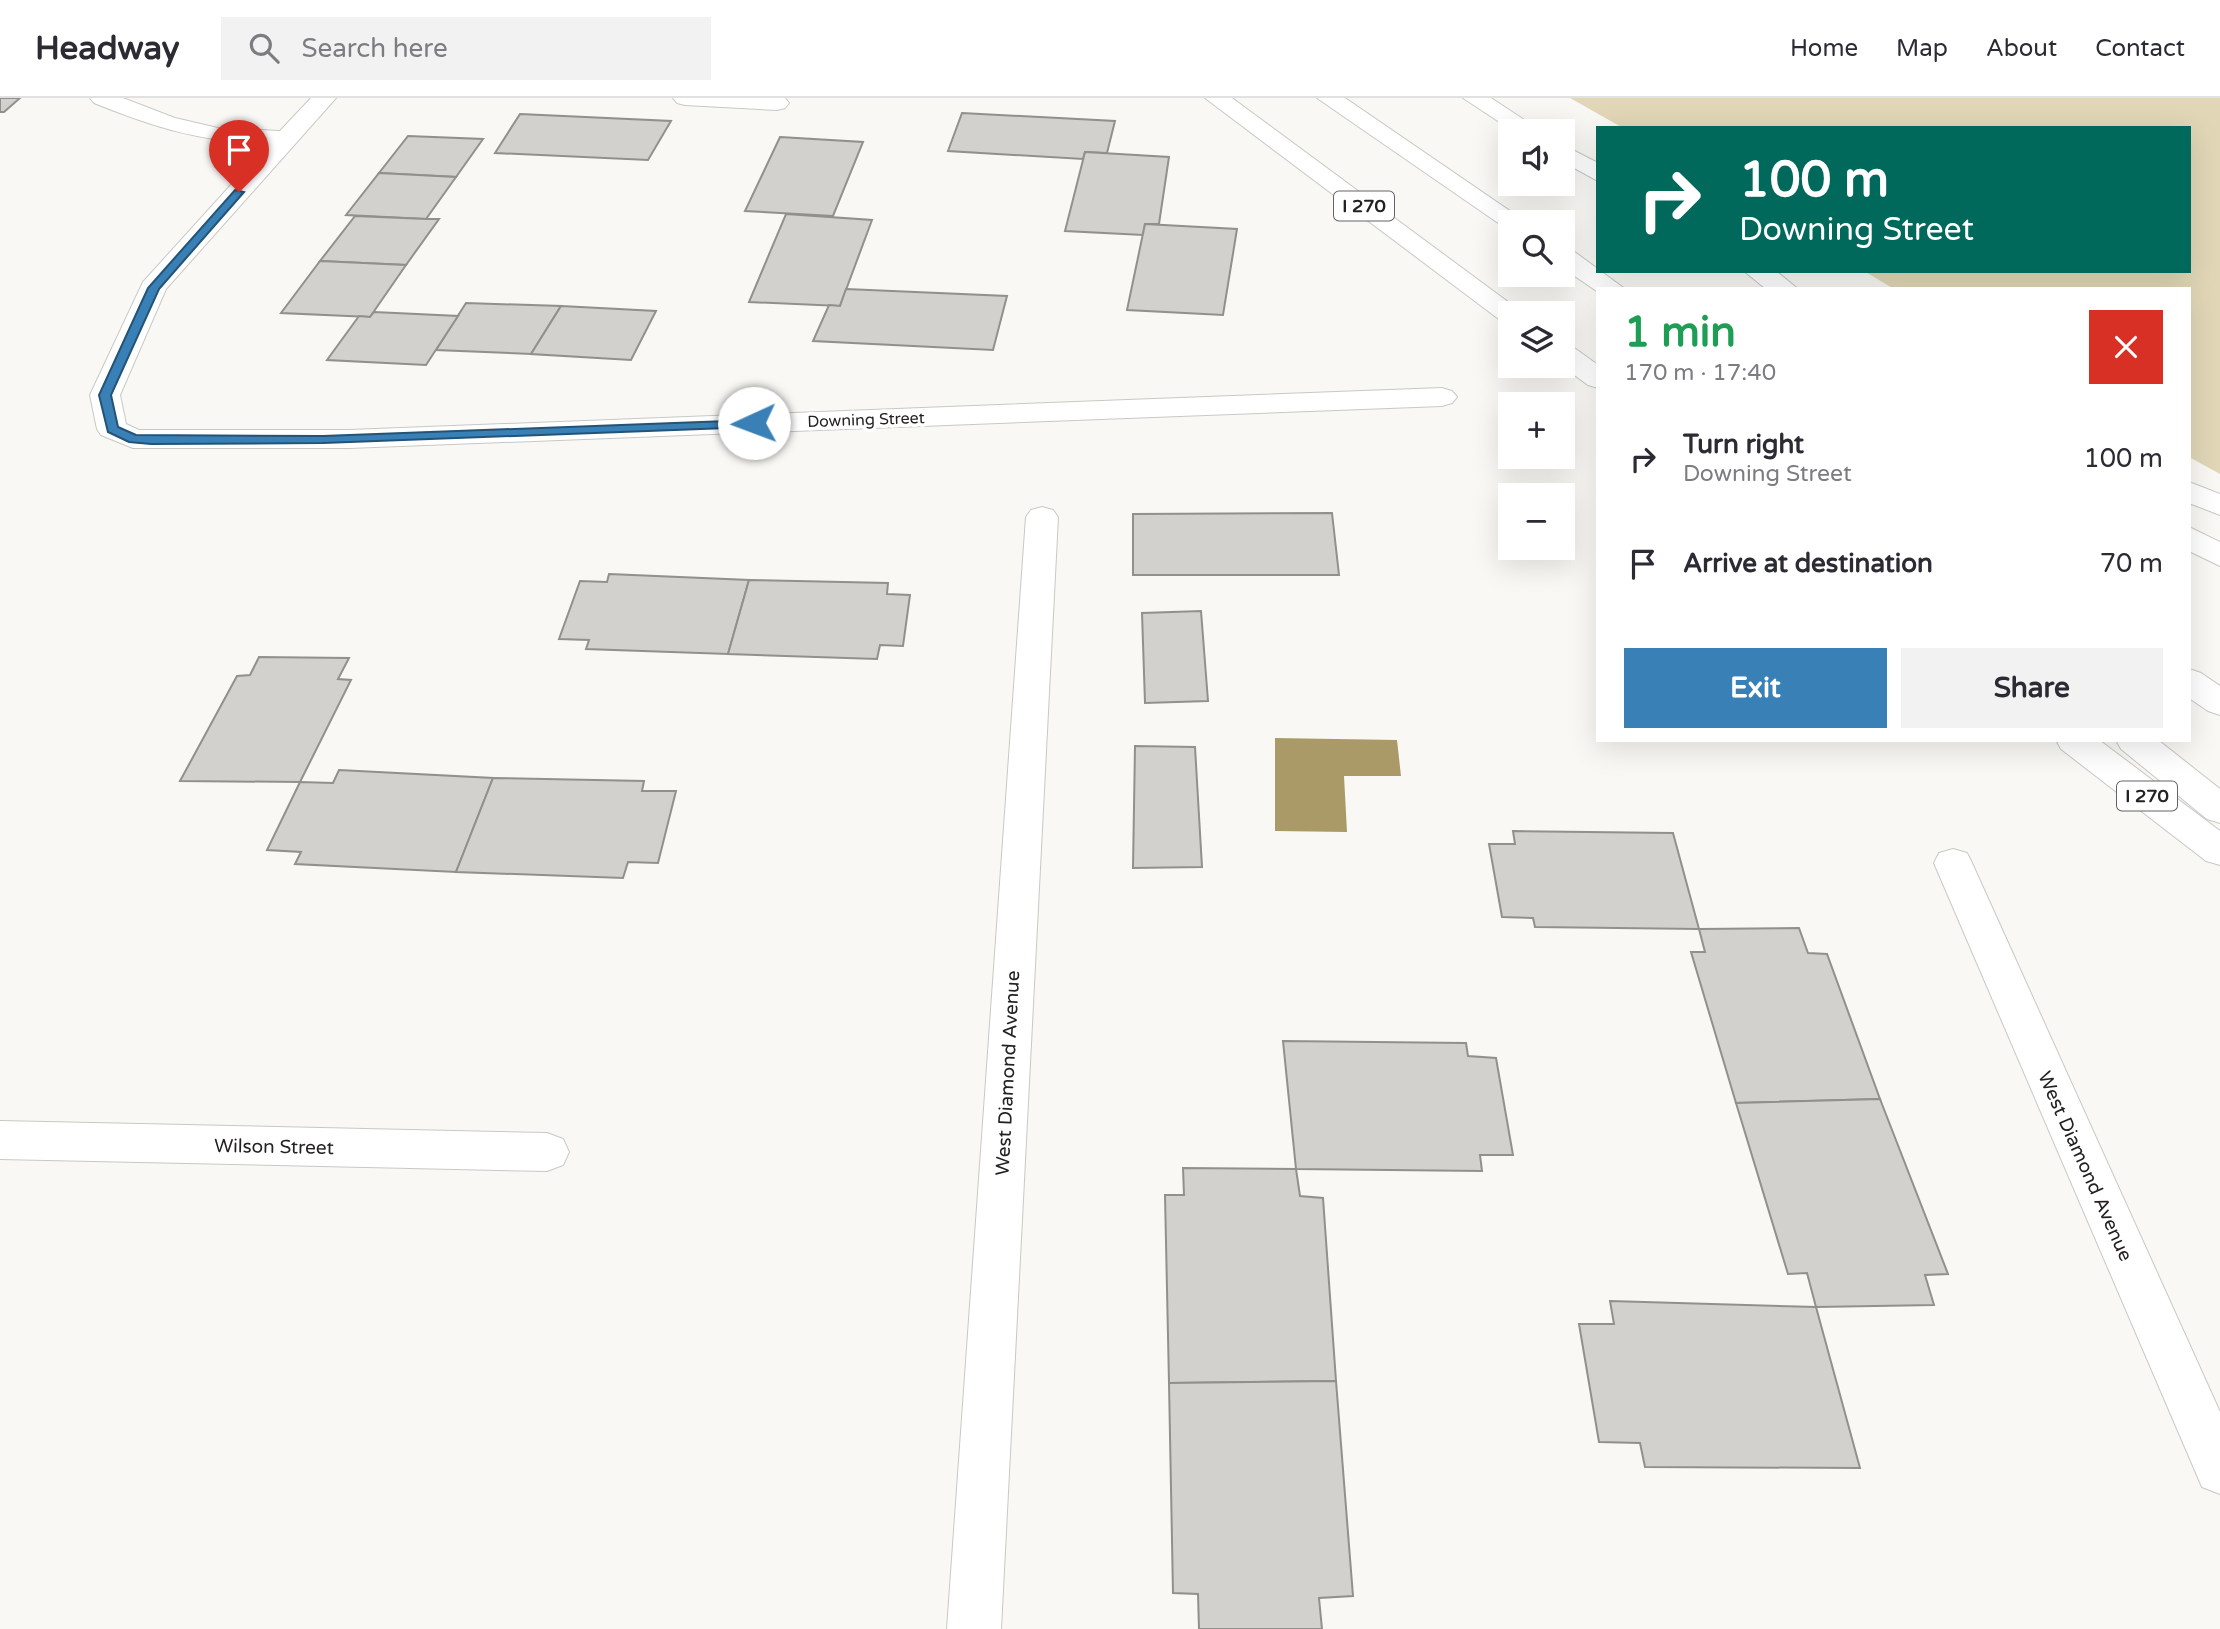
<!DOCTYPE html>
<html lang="en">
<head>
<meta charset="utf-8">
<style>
  :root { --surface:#fff; --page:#f2f2f3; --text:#2b2b33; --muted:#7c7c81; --line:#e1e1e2; --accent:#3880b5 }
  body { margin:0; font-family:"Varela Round",sans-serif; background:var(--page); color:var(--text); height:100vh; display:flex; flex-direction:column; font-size:26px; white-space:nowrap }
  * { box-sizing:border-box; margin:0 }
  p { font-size:23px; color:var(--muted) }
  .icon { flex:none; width:38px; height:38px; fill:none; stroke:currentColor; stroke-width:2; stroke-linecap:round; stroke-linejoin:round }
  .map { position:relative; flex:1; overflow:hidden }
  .drawer { position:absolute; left:1596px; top:189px; width:595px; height:455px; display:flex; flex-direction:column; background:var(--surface); border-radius:0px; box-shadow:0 7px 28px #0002 }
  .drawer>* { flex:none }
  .hud { position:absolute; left:1596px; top:28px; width:595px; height:147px; border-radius:0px; box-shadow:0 7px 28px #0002; background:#00695c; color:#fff; overflow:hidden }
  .controls { position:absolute; left:1498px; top:21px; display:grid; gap:14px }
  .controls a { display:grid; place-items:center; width:77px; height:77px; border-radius:0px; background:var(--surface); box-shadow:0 7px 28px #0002; font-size:35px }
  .pin { position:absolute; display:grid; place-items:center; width:60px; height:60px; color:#fff; margin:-72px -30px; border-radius:50% 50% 50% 0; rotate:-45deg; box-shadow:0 0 7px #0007 }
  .pin .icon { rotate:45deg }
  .me { position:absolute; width:77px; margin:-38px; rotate:268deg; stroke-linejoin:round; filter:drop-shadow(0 0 5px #0008) }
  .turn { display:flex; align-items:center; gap:24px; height:147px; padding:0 28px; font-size:32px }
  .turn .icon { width:91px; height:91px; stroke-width:2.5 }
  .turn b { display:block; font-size:49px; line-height:60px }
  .round { display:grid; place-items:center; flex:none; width:74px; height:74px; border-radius:0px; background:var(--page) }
  .head { display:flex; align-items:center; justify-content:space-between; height:119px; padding:0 28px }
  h1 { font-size:42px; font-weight:700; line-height:52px; color:#1e9e55 }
  .action { display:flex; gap:14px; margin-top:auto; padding:14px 28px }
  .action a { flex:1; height:80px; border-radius:0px; background:var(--accent); color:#fff; font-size:28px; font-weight:700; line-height:80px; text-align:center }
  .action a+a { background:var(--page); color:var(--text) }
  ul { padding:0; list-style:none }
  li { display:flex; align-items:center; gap:21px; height:105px; padding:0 28px }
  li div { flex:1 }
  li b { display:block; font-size:26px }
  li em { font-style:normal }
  header { display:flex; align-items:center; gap:42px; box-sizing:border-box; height:98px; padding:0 35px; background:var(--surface); border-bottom:2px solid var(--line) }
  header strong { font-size:33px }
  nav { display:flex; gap:38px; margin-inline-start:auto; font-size:24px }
  .search { width:490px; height:63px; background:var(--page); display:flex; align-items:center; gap:18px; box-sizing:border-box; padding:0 24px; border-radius:0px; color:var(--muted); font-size:26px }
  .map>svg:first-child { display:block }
  .green { fill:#e1d7b7 }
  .water { fill:#aa9a68 }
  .building { fill:#d2d1ce; stroke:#91908d; stroke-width:2 }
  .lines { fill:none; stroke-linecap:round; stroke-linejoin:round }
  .minor-casing { stroke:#c8c8c4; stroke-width:2 }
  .highway-casing { stroke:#c8c8c4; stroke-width:2 }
  .minor { fill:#fff; fill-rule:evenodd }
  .highway { fill:#fff; fill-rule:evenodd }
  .route { fill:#3880b5; stroke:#245376; stroke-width:2 }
  .labels { text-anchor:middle; stroke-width:7; stroke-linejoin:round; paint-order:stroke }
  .far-street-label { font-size:16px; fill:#232221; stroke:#fff }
  .shield { fill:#fff; stroke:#656464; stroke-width:2 }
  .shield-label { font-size:18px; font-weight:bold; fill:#232221 }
  .street-label { font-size:19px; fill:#232221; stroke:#fff }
</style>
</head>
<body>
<header>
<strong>Headway</strong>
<div class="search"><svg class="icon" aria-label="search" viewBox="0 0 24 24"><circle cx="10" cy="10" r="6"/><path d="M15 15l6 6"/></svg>Search here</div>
<nav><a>Home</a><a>Map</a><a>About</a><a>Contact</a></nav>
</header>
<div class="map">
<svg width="2220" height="1531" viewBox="0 0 2220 1531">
  <rect width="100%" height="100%" fill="#f9f8f5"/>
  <polygon class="green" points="1570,0 2220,0 2220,376 2189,359 2189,191 1894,191 1864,173 2189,173 2189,30 1623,30"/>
  <polygon class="water" points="1275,640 1397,642 1401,678 1344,678 1347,734 1275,733"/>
  <g class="building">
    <polygon points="0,0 20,0 4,14 0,14"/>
    <polygon points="962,15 1115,23 1107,55 1085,54 1083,61 948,53"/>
    <polygon points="520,16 671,23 648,62 495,55"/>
    <polygon points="408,38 483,41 456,79 379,75"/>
    <polygon points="780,39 863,44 833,118 745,113"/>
    <polygon points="1085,54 1169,59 1159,126 1145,126 1143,137 1065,133"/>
    <polygon points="379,75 456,79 426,121 346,117"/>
    <polygon points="786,116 872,122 840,208 749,204"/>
    <polygon points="355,118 426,121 439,121 406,167 320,163"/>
    <polygon points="1145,126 1237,131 1223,217 1127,212"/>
    <polygon points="320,163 406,167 370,219 281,215"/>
    <polygon points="846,191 1007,198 993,252 813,243 829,207 840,208"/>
    <polygon points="466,205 561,208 531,256 436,252"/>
    <polygon points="561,208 656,213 631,262 531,256"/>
    <polygon points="374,214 458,218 426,267 327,262 359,218 370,219"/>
    <polygon points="1332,415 1339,477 1133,477 1133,416"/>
    <polygon points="609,476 749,482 728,556 586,551 589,542 559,541 580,483 607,484"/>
    <polygon points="749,482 888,485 887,496 910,497 903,548 880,547 877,561 728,556"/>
    <polygon points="1201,513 1208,603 1145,605 1142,515"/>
    <polygon points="259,559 349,560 338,581 351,582 300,684 180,683 237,578 250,577"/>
    <polygon points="1135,648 1195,649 1202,769 1133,770"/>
    <polygon points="339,672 493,680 456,774 295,766 301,754 267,752 300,684 333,685"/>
    <polygon points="493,680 644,683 642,693 676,693 658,765 628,764 623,780 456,774"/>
    <polygon points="1513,733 1673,735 1699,831 1535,829 1533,820 1502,819 1489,746 1515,746"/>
    <polygon points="1799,830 1808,855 1827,856 1880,1001 1736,1005 1691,854 1705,854 1699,831"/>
    <polygon points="1283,943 1466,945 1468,958 1496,960 1513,1057 1480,1057 1482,1073 1296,1071"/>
    <polygon points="1880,1001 1948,1176 1925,1177 1934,1207 1816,1209 1807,1175 1788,1176 1736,1005"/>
    <polygon points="1183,1070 1296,1071 1300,1098 1323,1100 1336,1283 1169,1285 1165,1097 1184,1097"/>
    <polygon points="1610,1203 1816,1209 1860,1370 1645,1369 1640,1345 1599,1344 1579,1226 1614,1226"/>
    <polygon points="1336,1283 1353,1498 1319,1500 1322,1531 1199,1531 1198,1496 1173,1495 1169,1285"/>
  </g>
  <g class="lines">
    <defs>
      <g id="minor">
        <path d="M90,0h33l52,20 43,10 62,3 31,-33h25l-170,191 -46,106 6,29 13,6h210l1093,-42 10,3 5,6 -5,6 -10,3 -1093,42h-216l-32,-13 -4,-6 -7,-34 53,-113 124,-137c-67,-4 -111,-17 -173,-42z"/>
        <polygon points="673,0 785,0 789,5 785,10 777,12 685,7 677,5"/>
        <polygon points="1042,409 1053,412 1058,419 1001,1531 947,1531 1026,419 1031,412"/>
        <polygon points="1953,751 1967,755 1972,765 2220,1314 2220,1396 2202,1389 1934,765 1939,755"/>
        <polygon points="0,1023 547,1035 563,1041 569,1054 563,1067 547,1073 0,1061"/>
      </g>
      <g id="highway">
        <polygon points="1205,0 1232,0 1523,215 1510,215 1510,224 1500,222"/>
        <polygon points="1317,0 1345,0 1526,124 1510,124 1510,131 1504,129"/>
        <polygon points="1463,0 1491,0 1541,33 1513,33"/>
        <polygon points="1563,47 1598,65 1598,83 1563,64"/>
        <polygon points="1563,150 1572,152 1625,191 1598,191 1598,194 1563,170"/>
        <polygon points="1744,173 1776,173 1798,191 1766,191"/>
        <polygon points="1563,247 1573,249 1598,267 1598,290 1588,287 1562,268"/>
        <polygon points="2189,384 2220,396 2220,417 2189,405"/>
        <polygon points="2189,429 2220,444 2220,468 2189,453"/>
        <polygon points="2189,571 2201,575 2220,588 2220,617 2208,613 2189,600"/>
        <polygon points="2056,642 2099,642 2220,733 2220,767 2206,763 2061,651"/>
        <polygon points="2116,642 2158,642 2220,691 2220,725 2207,721 2121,651"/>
      </g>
    </defs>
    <use href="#minor" class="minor-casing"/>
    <use href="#highway" class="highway-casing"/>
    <use href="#minor" class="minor"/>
    <use href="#highway" class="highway"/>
  </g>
  <polygon class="route" points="235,92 244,94 159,191 111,297 118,329 136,337 323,338 754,322 760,325 754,329 323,345 151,346 129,344 108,334 99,297 148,190"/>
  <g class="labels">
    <g class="far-street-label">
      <text transform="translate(866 321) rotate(-2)" y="6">Downing Street</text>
    </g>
    <g class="shield">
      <rect x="1334" y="93.5" width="60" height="29" rx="5"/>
      <rect x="2117" y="683.5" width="60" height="29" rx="5"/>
    </g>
    <g class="shield-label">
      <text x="1364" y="114">I 270</text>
      <text x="2147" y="704">I 270</text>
    </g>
    <g class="street-label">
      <text transform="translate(1007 975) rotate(-87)" y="7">West Diamond Avenue</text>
      <text transform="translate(274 1048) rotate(1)" y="7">Wilson Street</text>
      <text transform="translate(2086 1068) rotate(66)" y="7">West Diamond Avenue</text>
    </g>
  </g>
</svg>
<div class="controls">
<a><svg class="icon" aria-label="sound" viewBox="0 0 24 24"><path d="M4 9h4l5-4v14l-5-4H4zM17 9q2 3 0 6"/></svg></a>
<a><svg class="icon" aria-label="search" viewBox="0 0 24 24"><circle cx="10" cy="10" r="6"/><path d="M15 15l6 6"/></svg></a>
<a><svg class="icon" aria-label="layers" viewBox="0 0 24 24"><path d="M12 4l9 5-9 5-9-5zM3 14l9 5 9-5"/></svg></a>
<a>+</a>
<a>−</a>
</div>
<div class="pin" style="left:239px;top:94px;background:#d93025"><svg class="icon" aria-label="arrive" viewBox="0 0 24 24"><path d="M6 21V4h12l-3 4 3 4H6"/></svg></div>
<svg class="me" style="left:754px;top:325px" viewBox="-20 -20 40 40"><circle r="19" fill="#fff"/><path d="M0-13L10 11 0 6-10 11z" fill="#3880b5"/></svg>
<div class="hud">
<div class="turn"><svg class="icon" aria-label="right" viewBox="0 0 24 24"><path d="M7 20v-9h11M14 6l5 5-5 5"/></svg><div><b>100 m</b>Downing Street</div></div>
</div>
<section class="drawer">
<div class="head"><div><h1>1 min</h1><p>170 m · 17:40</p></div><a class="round" style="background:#d93025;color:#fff"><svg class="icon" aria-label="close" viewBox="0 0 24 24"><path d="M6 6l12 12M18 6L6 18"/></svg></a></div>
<ul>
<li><svg class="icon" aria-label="right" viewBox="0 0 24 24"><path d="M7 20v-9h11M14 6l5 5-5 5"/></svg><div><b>Turn right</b><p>Downing Street</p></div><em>100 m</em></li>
<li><svg class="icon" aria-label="arrive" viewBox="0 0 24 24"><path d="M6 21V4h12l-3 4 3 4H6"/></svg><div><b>Arrive at destination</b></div><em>70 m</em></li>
</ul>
<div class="action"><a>Exit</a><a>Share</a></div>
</section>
</div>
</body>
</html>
